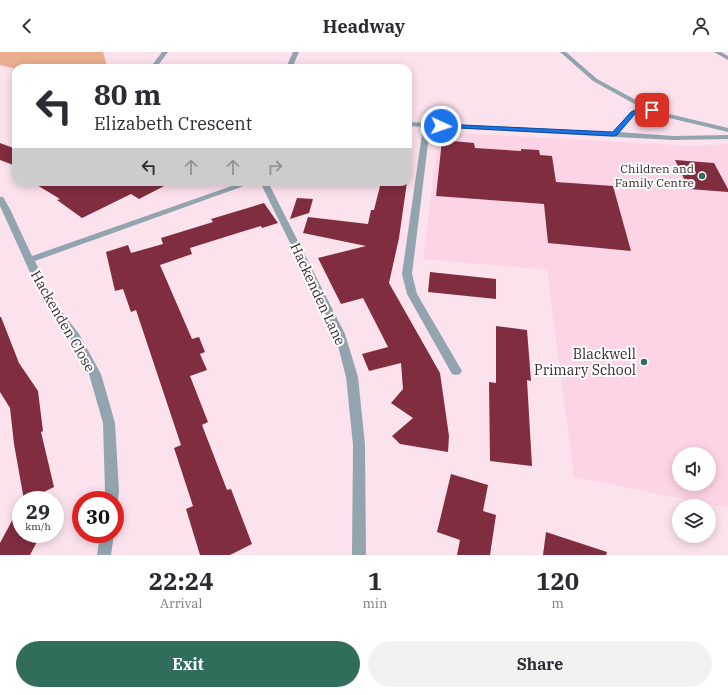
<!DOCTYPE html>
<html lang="en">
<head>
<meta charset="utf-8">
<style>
  :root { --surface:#fff; --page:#f2f2f3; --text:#2b2b33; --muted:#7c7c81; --accent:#306e5b }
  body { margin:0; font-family:"IBM Plex Serif",serif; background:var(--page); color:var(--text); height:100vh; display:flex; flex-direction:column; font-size:15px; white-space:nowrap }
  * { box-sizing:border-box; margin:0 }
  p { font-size:13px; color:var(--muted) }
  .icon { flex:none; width:22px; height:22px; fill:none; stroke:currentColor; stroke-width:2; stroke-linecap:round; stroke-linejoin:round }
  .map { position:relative; height:503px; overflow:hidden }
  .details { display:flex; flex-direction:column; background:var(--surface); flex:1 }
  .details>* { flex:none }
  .banner { position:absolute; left:12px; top:12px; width:400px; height:122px; border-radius:12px; box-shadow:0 2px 10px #0003; background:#fff; color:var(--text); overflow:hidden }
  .fabs { position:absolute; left:672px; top:395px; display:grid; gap:8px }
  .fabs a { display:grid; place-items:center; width:44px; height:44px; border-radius:50%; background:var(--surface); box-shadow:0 2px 10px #0003; font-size:20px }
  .speed { position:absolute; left:12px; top:439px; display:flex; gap:8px; font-size:20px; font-weight:700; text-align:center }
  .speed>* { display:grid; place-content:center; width:52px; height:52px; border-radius:50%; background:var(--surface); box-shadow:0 2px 10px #0003; line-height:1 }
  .speed small { font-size:10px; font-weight:400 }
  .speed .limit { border:6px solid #d22; background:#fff; color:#111 }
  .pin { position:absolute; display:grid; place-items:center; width:34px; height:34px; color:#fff; margin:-17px; border-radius:8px; box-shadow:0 2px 6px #0006 }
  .me { position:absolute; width:44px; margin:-22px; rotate:93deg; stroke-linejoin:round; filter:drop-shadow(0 0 3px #0008) }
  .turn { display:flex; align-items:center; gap:14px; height:84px; padding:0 16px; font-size:18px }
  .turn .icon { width:52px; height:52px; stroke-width:2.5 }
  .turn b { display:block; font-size:28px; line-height:34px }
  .lanes { display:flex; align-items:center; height:38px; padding:0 16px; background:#0003; justify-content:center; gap:20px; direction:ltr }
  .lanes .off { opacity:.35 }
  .eta { display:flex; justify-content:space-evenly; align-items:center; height:68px; text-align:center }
  .eta b { font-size:24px; font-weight:700; line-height:28px }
  .cta { display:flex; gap:8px; margin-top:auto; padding:8px 16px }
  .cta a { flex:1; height:46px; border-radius:24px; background:var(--accent); color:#fff; font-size:16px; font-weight:700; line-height:46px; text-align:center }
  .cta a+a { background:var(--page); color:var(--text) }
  header { display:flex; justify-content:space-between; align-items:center; height:52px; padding:0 16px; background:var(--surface); font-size:18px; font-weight:700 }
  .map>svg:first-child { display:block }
  .built { fill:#fdd4e6; fill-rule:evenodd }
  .green { fill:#e8ae8e }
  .building { fill:#802d3f }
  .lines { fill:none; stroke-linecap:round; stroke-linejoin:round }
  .minor { fill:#92a4ad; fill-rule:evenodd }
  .route { fill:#1a73e8; stroke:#114b97 }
  .poi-dot { fill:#306e5b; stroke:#fff; stroke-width:1.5 }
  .labels { text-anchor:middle; stroke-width:4; stroke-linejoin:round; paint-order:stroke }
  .far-poi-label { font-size:12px; fill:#3a2a31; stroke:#fff; text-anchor:end }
  .street-label { font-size:14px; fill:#3a2a31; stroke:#fff }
  .poi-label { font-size:14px; fill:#3a2a31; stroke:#fff; text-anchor:end }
</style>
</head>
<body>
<header><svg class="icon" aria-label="back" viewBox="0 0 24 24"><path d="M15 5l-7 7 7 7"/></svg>Headway<svg class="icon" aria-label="person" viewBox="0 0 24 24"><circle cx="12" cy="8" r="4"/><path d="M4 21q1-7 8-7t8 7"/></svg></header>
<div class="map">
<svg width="728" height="503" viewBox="0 0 728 503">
  <rect width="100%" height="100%" fill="#fce2ed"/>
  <path class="built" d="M439,80l254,14 35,-2v364l-154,-31 -27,-207 -124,-11zM679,402h30v30h-30z"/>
  <polygon class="green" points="0,0 103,0 107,14 104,16 16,17 0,13"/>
  <g class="building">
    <polygon points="442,88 474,91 475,96 521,99 521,97 539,98 540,103 552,104 556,130 613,134 631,199 548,191 544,152 436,144"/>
    <polygon points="0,91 16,97 16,114 0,108"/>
    <polygon points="675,108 714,111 728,137 728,140 689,137"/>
    <polygon points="32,130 172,130 139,147 131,142 82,166 57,148 60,147"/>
    <polygon points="381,130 407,130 399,186 389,231 440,321 449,384 448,400 400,392 392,384 413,366 391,351 403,337 401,311 369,319 362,302 388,295 363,246 341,252 318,206 366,194 303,181 308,165 368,172 371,158 374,158"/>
    <polygon points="297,146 313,147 309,161 290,167"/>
    <polygon points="264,151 278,171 262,176 261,174 241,180 190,196 192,202 160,213 192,287 199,285 205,300 200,302 207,318 190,324 208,370 202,373 227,438 231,437 252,492 230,503 200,503 186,457 193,454 174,396 181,393 136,258 131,260 123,237 115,239 106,200 128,193 131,201 163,192 161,186 213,170 211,167"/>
    <polygon points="430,220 496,227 496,247 428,240"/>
    <polygon points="0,265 1,265 19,311 38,339 43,379 41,380 54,435 27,448 24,448 14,392 10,356 0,340"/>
    <polygon points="496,274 527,278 531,329 527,328 532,414 490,409 489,330 496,331"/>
    <polygon points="451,422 488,433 483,459 496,463 490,503 457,503 460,488 437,480"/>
    <polygon points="21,452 21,482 41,482 30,503 0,503 0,491"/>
    <polygon points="546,480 607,500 606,503 543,503"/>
  </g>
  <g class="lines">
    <g class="minor">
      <polygon points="162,0 168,0 156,16 150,16"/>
      <polygon points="293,0 299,0 292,16 286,16"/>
      <polygon points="560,0 566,0 597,27 647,54 665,61 728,76 728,80 661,64 645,57 635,62 619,80 673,84 728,83 728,87 673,88 430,75 412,222 417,242 462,319 460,322 456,323 452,322 407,242 402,222 423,75 408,74 408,70 612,80 631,60 640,55 593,29"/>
      <polygon points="714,0 721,0 728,4 728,8"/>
      <polygon points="243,130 255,130 35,209 52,247 79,282 101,322 115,371 119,439 118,448 115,453 115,448 104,448 105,439 103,371 89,322 71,288 43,249 0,154 0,145 3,145 10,157 32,204"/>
      <polygon points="260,130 268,130 345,282 358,325 365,393 366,503 352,503 353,393 346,325 335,282"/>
      <polygon points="100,482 114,482 111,503 97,503"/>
    </g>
  </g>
  <polygon class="route" points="645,53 655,58 652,60 645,57 635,62 617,83 614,84 441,75 438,74 441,72 613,80 631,60"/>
  <g class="poi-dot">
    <circle cx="702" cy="124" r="4"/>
    <circle cx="644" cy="310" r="4"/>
  </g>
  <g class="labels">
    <g class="far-poi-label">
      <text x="694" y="121">Children and<tspan x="694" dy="14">Family Centre</tspan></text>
    </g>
    <g class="street-label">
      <text transform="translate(318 242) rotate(65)" y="5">Hackenden Lane</text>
      <text transform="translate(63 269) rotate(60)" y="5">Hackenden Close</text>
    </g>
    <g class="poi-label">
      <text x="636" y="307">Blackwell<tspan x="636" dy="16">Primary School</tspan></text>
    </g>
  </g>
</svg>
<div class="fabs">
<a><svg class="icon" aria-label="sound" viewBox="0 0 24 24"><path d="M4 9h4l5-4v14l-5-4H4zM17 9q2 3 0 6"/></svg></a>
<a><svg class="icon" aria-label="layers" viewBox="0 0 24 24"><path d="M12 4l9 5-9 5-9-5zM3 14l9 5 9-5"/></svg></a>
</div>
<div class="speed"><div>29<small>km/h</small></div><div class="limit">30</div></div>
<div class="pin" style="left:652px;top:58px;background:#d93025"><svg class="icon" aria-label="arrive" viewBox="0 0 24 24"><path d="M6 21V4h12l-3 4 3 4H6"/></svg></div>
<svg class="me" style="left:441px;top:74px" viewBox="-20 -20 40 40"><circle r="17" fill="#1a73e8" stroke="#fff" stroke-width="3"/><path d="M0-11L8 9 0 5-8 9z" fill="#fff"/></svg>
<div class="banner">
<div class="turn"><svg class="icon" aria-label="left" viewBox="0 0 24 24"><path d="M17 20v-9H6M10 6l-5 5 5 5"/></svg><div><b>80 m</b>Elizabeth Crescent</div></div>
<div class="lanes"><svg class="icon" aria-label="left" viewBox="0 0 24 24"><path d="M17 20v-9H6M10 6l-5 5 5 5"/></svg><svg class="icon off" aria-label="ahead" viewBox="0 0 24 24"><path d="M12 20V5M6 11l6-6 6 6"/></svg><svg class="icon off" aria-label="ahead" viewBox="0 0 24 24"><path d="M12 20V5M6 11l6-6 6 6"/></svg><svg class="icon off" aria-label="right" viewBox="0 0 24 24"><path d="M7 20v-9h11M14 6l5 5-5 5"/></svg></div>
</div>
</div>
<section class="details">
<div class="eta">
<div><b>22:24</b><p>Arrival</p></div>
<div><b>1</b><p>min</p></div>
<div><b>120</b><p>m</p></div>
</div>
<div class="cta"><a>Exit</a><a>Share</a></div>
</section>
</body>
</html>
